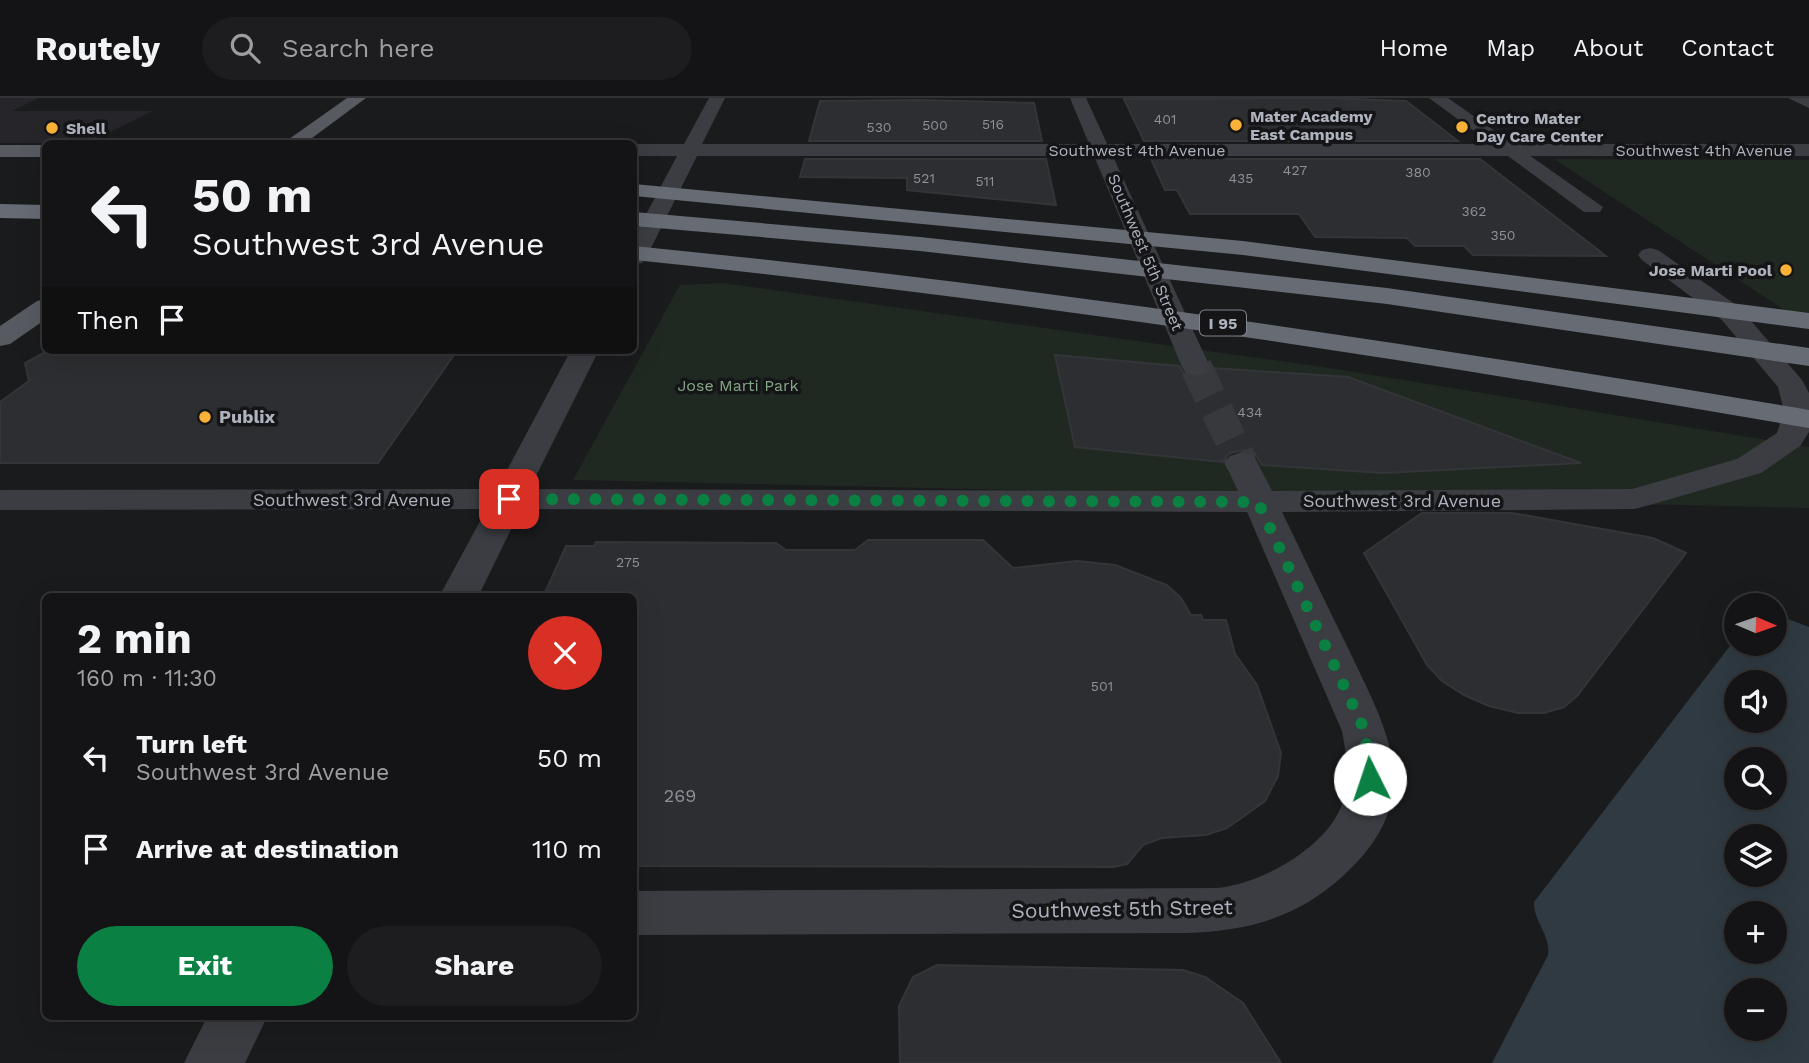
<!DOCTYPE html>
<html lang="en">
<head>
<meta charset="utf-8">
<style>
  :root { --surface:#141416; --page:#1d1d1f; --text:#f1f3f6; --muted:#9d9ea1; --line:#333335; --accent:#0b8043 }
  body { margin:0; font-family:"Work Sans",sans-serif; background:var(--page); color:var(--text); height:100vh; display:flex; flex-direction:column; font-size:26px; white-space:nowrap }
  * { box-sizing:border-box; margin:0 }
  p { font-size:23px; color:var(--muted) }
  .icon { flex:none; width:38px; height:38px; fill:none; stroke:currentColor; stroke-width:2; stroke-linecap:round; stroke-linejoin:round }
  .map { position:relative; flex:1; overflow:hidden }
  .drawer { position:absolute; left:42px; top:495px; width:595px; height:427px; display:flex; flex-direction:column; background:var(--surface); border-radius:10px; box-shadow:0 7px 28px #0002,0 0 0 2px var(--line) }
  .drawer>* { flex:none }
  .hud { position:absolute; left:42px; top:42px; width:595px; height:214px; border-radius:10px; box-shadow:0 7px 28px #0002,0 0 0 2px var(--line); background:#141416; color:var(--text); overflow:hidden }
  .needle { width:46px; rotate:92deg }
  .controls { position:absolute; left:1724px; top:495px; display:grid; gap:14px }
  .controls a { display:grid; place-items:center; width:63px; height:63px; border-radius:50%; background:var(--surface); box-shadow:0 7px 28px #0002,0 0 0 2px var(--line); font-size:35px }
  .pin { position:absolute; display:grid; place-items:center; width:60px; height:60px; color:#fff; margin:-30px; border-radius:14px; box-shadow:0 4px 10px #0006 }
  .me { position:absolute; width:77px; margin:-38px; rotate:356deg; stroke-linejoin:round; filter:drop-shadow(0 0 5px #0008) }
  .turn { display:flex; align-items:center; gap:24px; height:147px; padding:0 35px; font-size:32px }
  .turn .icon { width:91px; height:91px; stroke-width:2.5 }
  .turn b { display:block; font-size:49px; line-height:60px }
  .then { display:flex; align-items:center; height:66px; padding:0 35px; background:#0003; gap:14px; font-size:26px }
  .round { display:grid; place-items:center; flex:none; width:74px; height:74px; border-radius:37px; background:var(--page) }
  .summary { display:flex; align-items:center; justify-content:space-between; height:119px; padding:0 35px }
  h1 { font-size:42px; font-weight:700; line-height:52px }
  .primary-button { display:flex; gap:14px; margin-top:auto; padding:14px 35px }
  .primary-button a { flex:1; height:80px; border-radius:42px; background:var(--accent); color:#fff; font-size:28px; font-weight:700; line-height:80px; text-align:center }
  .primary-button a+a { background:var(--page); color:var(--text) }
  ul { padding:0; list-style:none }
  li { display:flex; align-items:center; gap:21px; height:91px; padding:0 35px }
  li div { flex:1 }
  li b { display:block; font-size:26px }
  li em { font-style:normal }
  header { display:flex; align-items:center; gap:42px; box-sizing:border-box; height:98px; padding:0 35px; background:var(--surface); border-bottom:2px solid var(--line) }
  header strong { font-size:33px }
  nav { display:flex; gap:38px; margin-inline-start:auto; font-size:24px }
  .search { width:490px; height:63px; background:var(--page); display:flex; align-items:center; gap:18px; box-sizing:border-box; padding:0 24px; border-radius:38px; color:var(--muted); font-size:26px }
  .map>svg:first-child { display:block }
  .built { fill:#26262a }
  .green { fill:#202921 }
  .water { fill:#2f3a42; fill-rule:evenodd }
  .building { fill:#2d2e31; stroke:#343539; stroke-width:2 }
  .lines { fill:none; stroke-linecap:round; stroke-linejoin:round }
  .minor-tunnel { stroke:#37393d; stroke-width:32; stroke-dasharray:32 16; stroke-linecap:butt }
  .minor { fill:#3b3d42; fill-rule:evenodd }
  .tertiary { fill:#3b3d42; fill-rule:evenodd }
  .primary { fill:#575a61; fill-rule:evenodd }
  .motorway { fill:#676b73; fill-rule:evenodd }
  .route { stroke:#0b8043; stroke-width:12; stroke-dasharray:0 21.6 }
  .poi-dot { fill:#f9b237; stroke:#151518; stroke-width:2.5 }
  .labels { text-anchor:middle; stroke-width:7; stroke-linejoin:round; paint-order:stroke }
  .number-label { font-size:14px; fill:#8c9099 }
  .far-poi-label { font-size:16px; font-weight:bold; fill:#adb2bd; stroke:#151518; text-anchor:start }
  .far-street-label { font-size:16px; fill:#adb2bd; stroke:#151518 }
  .shield { fill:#151518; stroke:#7f838c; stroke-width:2 }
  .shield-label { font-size:16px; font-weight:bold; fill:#adb2bd }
  .far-park-label { font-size:16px; fill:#83a885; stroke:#151518 }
  .poi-label { font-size:18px; font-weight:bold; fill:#adb2bd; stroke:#151518; text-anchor:start }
  .street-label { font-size:18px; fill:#adb2bd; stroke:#151518 }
  .near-number-label { font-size:18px; fill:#8c9099 }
  .near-street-label { font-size:21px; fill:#adb2bd; stroke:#151518 }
</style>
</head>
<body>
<header>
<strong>Routely</strong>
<div class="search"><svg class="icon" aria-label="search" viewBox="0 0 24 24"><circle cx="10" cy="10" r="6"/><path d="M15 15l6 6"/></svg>Search here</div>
<nav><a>Home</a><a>Map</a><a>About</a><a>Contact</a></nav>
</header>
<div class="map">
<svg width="1809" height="965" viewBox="0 0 1809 965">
  <rect width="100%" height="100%" fill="#1a1b1d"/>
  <polygon class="built" points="0,0 39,0 12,13 152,13 88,45 0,45"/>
  <g class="green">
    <polygon points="1554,61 1809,62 1809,228"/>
    <polygon points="722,185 1330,270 1809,349 1809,410 573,382 680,187"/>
  </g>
  <path class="water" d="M1775,516l34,13v436h-317l56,-108c3,-20 -15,-34 -14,-53l202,-264v6h38zM1736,584h38v39h-38zM1736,662h38v38h-38zM1736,738h38v39h-38zM1736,816h38v38h-38zM1774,892v39h-38v-39z"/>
  <g class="building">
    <polygon points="1328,0 1406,3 1458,43 1144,43 1124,1"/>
    <polygon points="920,2 1034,5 1042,43 809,43 820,3"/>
    <polygon points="805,61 1046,61 1056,107 907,92 907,80 800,79"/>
    <polygon points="1151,61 1480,61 1606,158 1473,157 1464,148 1415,148 1407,140 1315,139 1299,116 1190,116 1177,92 1165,92"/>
    <polygon points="49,252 183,252 180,255 456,254 378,365 0,365 0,304 29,283 25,265"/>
    <polygon points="1055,257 1179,268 1184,276 1195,281 1207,278 1212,270 1348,279 1581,365 1383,375 1262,367 1255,355 1243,352 1229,355 1223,364 1075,349"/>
    <polygon points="1422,415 1512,415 1653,440 1686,455 1577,598 1564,609 1544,615 1518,615 1489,608 1464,597 1442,583 1427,567 1364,455"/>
    <polygon points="868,442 983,442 1013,470 1077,463 1115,467 1167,487 1181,500 1191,517 1201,517 1203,522 1226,522 1235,556 1257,587 1281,655 1278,678 1265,703 1227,730 1206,737 1162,740 1143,747 1127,766 1113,769 634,768 634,499 543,499 566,448 594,448 596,444 776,445 786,452 855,452"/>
    <polygon points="937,867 1183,872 1205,879 1243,905 1281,965 900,965 899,908 913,879"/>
  </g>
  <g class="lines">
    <polyline class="minor-tunnel" points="1196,269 1242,365"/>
    <g class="minor">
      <polygon points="1070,0 1086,0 1210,269 1206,275 1196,278 1186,275 1182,269"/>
      <polygon points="1429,0 1448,0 1603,109 1600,114 1584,114"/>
      <polygon points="1788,0 1809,0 1809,10"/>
      <path d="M1650,150l8,2 81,57 63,73 7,13v39l-9,14 -39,27 -115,33 -12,3 -352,3c22,45 43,90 65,134 41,86 82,152 -4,230 -46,42 -96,55 -156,57l-553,2v-44l583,-3c42,-3 108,-40 124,-81 9,-24 6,-51 1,-76l-95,-219 -726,-3 -43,88h-39l53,-98 5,-7 12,-3 729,2 -13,-28 5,-7 12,-3 12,3 18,35 360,-2 105,-30 40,-26 7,-22 -6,-24 -57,-68 -79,-59 -4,-5 4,-5z"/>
      <polygon points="207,919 267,919 245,965 184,965"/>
    </g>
    <g class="tertiary">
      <polygon points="709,0 725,0 702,46 1809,46 1809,58 697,58 646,160 642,165 634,167 634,139 677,58 634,58 634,46 684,46"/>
      <polygon points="571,252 599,252 521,408 509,411 0,412 0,392 497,391"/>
    </g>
    <g class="primary">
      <polygon points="347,0 366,0 304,46 282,46"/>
      <rect x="0" y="47" width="46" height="12"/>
      <polygon points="46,201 46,221 10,246 0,248 0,228 37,203"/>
    </g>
    <g class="motorway">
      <polygon points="634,86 1243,143 1809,215 1809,231 1243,157 634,98"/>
      <polygon points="0,106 46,107 46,121 0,120"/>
      <polygon points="634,114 920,139 1387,190 1809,250 1809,268 1387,206 920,153 634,128"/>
      <path d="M634,148c394,39 785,98 1175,164v18c-390,-67 -781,-128 -1175,-168z"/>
    </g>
  </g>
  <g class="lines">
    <polyline class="route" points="509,401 1258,404 1365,633 1370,681"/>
  </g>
  <g class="poi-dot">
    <circle cx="1236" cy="27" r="7"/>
    <circle cx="1462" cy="29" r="7"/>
    <circle cx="52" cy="30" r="7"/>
    <circle cx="1786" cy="172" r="7"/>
    <circle cx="205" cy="319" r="7"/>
  </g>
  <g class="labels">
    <g class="number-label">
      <text x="1165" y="26">401</text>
      <text x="993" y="31">516</text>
      <text x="935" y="32">500</text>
      <text x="879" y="34">530</text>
      <text x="1295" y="77">427</text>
      <text x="1418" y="79">380</text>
      <text x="924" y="85">521</text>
      <text x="1241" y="85">435</text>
      <text x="985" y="88">511</text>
      <text x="1474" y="118">362</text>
      <text x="1503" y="142">350</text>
      <text x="1250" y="319">434</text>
      <text x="628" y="469">275</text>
      <text x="1102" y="593">501</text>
    </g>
    <g class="far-poi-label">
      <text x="1250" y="24">Mater Academy<tspan x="1250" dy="18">East Campus</tspan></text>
      <text x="1476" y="26">Centro Mater<tspan x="1476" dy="18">Day Care Center</tspan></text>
      <text x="66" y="36">Shell</text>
      <text x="1772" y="178" text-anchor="end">Jose Marti Pool</text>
    </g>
    <g class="far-street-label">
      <text x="1137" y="58">Southwest 4th Avenue</text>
      <text x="1704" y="58">Southwest 4th Avenue</text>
      <text transform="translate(1146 154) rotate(67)" y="6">Southwest 5th Street</text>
    </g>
    <rect class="shield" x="1200" y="212.5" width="46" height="25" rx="5"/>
    <g class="shield-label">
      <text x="1223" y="231">I 95</text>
    </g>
    <g class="far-park-label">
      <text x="738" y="293">Jose Marti Park</text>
    </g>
    <g class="poi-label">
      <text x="219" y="325">Publix</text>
    </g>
    <g class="street-label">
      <text x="352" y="408">Southwest 3rd Avenue</text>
      <text x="1402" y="409">Southwest 3rd Avenue</text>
    </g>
    <g class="near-number-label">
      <text x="680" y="704">269</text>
    </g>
    <g class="near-street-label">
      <text transform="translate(1122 811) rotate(-1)" y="7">Southwest 5th Street</text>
    </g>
  </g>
</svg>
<div class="controls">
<a><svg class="needle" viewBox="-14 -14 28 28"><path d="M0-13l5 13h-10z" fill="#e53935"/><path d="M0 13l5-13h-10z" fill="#9d9ea1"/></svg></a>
<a><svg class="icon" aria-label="sound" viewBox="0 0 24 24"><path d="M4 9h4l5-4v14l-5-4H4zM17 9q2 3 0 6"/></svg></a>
<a><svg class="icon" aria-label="search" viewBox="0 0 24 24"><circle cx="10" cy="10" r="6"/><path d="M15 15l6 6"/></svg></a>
<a><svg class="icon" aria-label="layers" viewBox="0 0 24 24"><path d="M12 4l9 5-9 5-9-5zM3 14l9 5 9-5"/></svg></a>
<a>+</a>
<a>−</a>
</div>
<div class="pin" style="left:509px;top:401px;background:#d93025"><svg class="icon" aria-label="arrive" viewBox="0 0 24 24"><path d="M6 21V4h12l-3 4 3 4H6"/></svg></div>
<svg class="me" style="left:1370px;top:681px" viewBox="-20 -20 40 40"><circle r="19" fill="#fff"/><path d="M0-13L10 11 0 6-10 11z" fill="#0b8043"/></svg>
<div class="hud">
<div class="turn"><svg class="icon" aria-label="left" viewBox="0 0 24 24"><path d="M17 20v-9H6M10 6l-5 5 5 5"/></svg><div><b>50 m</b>Southwest 3rd Avenue</div></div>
<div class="then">Then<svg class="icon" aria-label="arrive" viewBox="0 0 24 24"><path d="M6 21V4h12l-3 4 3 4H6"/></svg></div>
</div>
<section class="drawer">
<div class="summary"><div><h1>2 min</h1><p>160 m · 11:30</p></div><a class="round" style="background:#d93025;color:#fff"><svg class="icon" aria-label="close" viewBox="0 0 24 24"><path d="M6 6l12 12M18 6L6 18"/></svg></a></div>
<ul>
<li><svg class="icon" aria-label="left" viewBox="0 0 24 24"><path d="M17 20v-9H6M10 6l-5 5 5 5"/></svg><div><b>Turn left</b><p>Southwest 3rd Avenue</p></div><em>50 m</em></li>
<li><svg class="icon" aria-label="arrive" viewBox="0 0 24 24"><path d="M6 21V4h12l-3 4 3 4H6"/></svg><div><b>Arrive at destination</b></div><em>110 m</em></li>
</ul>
<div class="primary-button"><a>Exit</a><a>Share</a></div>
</section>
</div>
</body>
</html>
